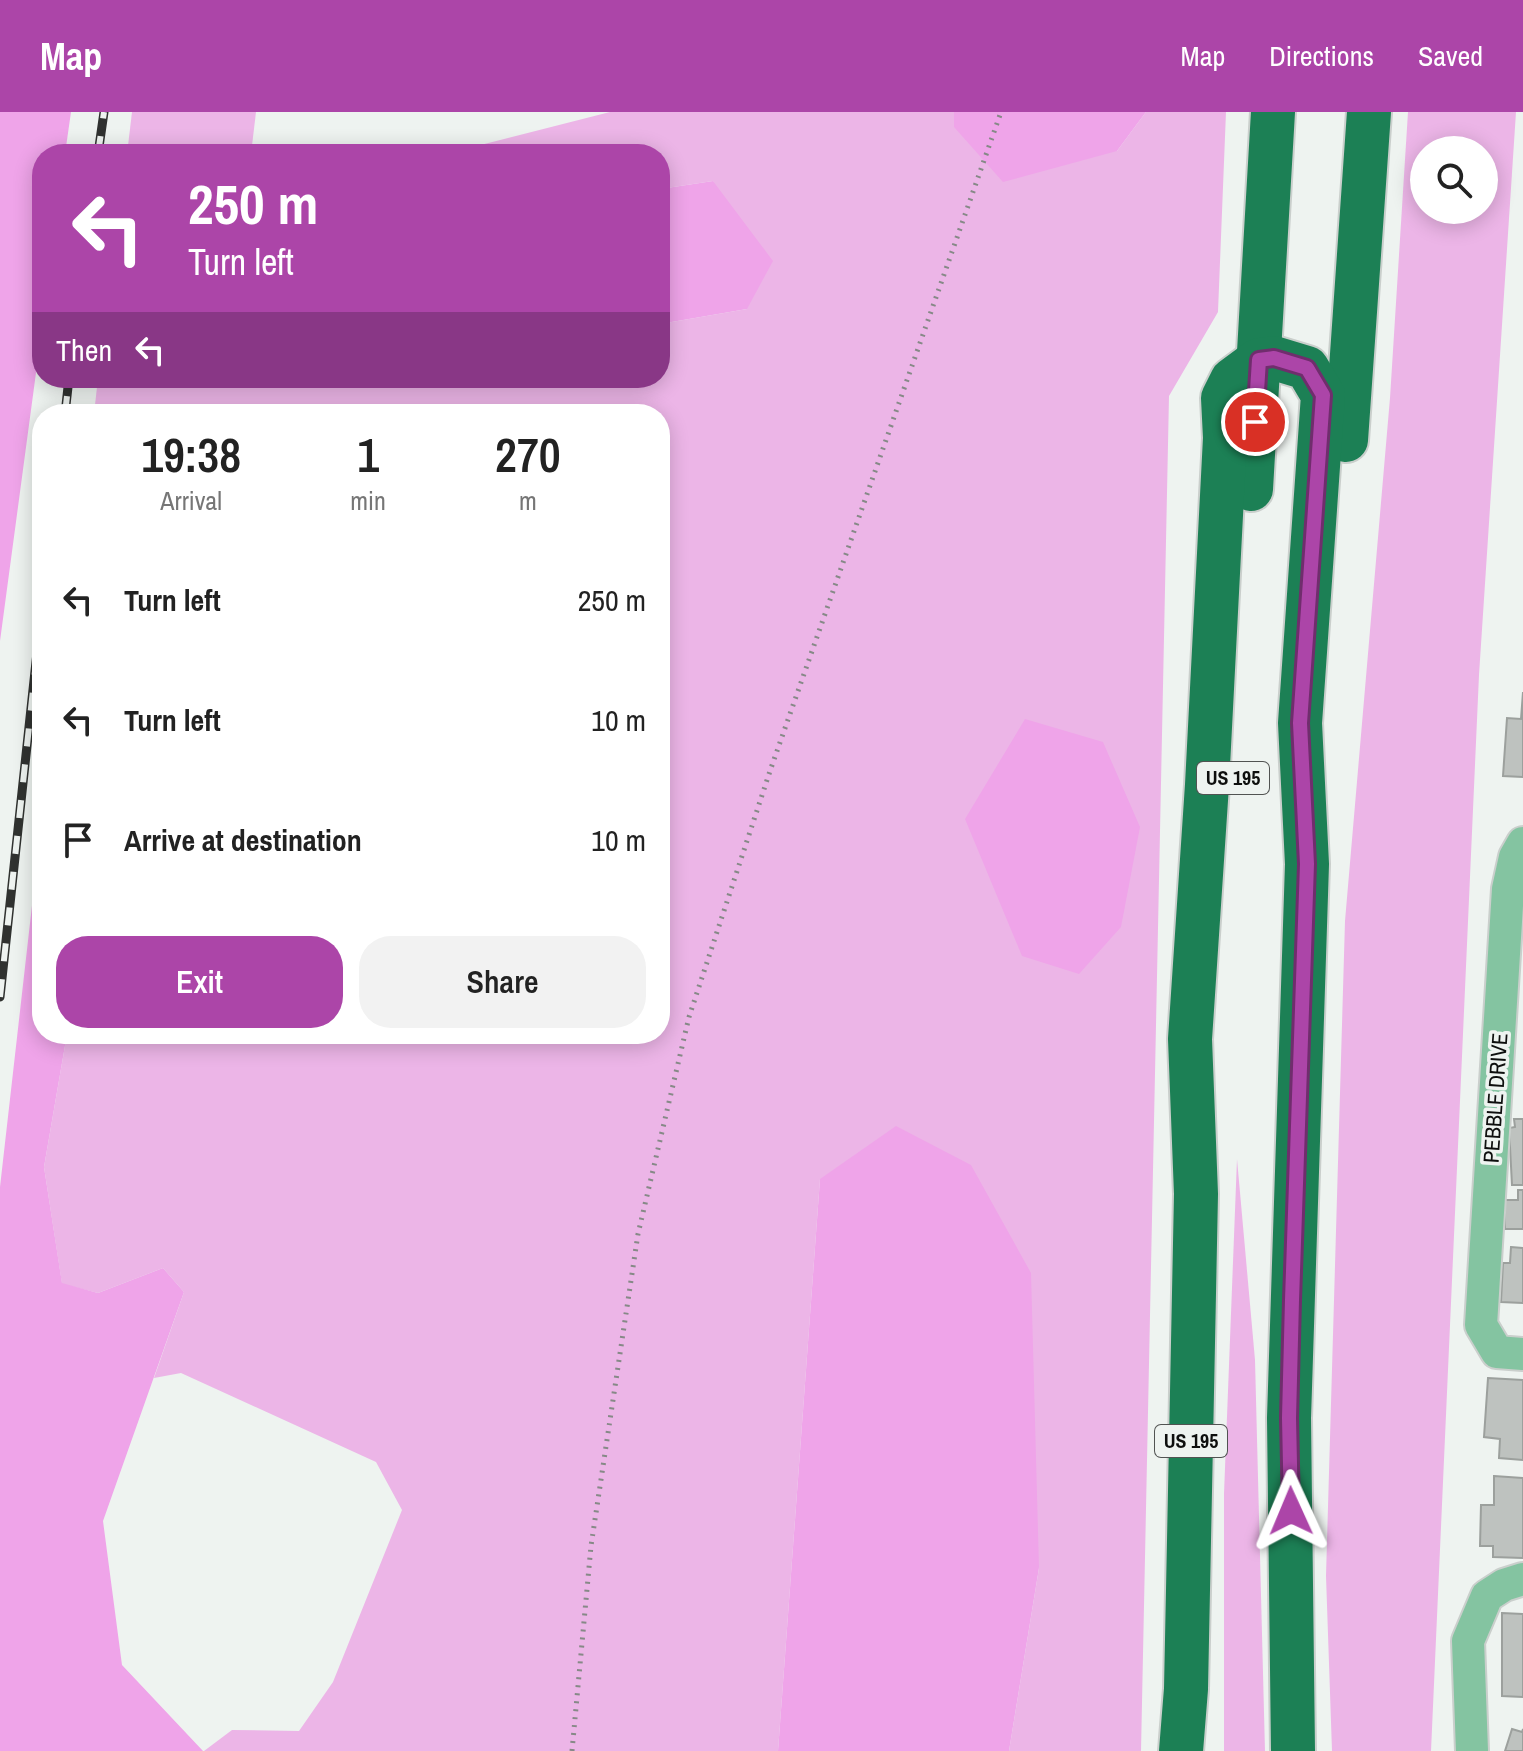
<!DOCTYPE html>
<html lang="en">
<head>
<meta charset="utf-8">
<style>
  :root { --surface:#fff; --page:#f2f2f2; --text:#222; --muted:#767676; --accent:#ac45a8 }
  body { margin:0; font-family:"Archivo Narrow",sans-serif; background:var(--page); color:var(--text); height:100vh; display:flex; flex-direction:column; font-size:30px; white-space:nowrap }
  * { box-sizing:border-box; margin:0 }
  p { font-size:26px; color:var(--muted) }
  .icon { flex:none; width:44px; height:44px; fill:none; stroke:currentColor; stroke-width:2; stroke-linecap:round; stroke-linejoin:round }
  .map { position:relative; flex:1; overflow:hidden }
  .sheet { position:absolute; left:32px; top:292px; width:638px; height:640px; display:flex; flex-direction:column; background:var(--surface); border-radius:32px; box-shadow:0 4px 20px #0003 }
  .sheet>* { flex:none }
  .top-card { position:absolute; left:32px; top:32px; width:638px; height:244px; border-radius:32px; box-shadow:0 4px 20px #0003; background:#ac45a8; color:#fff; overflow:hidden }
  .tools { position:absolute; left:1410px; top:24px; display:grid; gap:16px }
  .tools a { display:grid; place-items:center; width:88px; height:88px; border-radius:50%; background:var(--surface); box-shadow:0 4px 20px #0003; font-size:40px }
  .pin { position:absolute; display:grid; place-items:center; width:68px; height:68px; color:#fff; margin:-34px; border:4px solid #fff; border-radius:50%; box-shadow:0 2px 8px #0007 }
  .me { position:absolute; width:88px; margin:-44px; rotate:359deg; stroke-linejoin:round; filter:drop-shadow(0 0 6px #0008) }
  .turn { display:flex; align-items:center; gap:28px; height:168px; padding:0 24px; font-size:36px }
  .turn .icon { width:104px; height:104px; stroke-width:2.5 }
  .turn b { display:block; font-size:56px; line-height:68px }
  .then { display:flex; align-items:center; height:76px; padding:0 24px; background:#0003; gap:16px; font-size:30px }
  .eta { display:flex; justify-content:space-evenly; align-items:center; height:136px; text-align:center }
  .eta b { font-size:48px; font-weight:600; line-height:56px }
  .cta { display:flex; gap:16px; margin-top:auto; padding:16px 24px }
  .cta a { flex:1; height:92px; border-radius:32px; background:var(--accent); color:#fff; font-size:32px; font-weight:600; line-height:92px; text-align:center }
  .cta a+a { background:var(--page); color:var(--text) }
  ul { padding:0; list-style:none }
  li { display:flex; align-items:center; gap:24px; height:120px; padding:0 24px }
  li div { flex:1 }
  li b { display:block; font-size:30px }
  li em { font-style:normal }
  header { display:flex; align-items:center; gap:48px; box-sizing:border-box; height:112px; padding:0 40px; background:var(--accent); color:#fff }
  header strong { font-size:38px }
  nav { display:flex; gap:44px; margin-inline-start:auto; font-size:28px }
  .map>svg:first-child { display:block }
  .green { fill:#ecb5e7; fill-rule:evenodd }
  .forest { fill:#efa4e9 }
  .building { fill:#bec2bf; stroke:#9ca09d; stroke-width:2 }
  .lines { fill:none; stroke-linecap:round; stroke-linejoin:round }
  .street-casing { stroke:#cacfcc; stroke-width:36 }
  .highway-casing { stroke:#cacfcc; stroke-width:48 }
  .path { stroke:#868987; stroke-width:5; stroke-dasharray:2 6; stroke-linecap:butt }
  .street { stroke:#84c4a1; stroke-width:32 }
  .highway { stroke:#1c8055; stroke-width:44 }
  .rail-casing { stroke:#303230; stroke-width:9 }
  .rail { stroke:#eef3f0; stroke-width:6; stroke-dasharray:18; stroke-linecap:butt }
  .route-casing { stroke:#702d6d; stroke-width:20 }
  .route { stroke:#ac45a8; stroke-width:14 }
  .labels { text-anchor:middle; stroke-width:7; stroke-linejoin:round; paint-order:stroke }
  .shield { fill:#eef3f0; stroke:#515352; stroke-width:2 }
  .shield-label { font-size:20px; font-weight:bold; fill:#0e0f0e }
  .street-label { font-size:22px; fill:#0e0f0e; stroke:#eef3f0 }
</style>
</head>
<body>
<header>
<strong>Map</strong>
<nav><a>Map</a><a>Directions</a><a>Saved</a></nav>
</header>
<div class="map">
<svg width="1523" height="1639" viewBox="0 0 1523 1639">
  <rect width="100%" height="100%" fill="#eef3f0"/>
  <g class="green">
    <polygon points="132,0 256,0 251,42 127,42"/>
    <polygon points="610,0 954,0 954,15 1117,39 1146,0 1226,0 1218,200 1169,284 1141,1639 1009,1639 1039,1456 820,1067 778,1639 204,1639 232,1618 299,1619 333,1570 402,1398 376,1350 181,1261 154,1266 184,1180 163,1156 98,1181 62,1172 44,1055 67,922 660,922 660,302 94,302 98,266 660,266 660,212 747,197 713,69 660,77 660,42 445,42"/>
    <path d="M1408,0h108l-37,563 -48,1076h-99l-6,-175 19,-655 45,-523zM1424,38h60v60h-60z"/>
    <polygon points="1237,1047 1255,1248 1265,1639 1224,1639 1224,1382"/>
  </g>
  <g class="forest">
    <polygon points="0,0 71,0 65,42 42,42 42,216 0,529"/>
    <polygon points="954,0 1146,0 1117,39 1003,70 954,15"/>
    <polygon points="713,69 773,149 747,197 660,212 660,77"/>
    <polygon points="1025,607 1103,630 1140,715 1121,815 1079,862 1022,844 965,707"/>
    <polygon points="39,732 42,734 42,922 67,922 44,1055 62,1171 98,1181 163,1156 184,1180 103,1409 122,1553 203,1639 0,1639 0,1075"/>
    <polygon points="896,1014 971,1053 1031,1161 1039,1456 1009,1639 778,1639 820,1067"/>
  </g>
  <g class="building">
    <polygon points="1523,580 1523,665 1503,664 1507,606 1521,607"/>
    <polygon points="1514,1007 1523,1007 1523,1073 1512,1073 1509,1016 1515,1015"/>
    <polygon points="1518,1078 1523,1078 1523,1117 1505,1117 1504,1088 1518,1088"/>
    <polygon points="1511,1135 1523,1136 1523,1191 1501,1190 1503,1151 1510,1151"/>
    <polygon points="1488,1266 1523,1268 1523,1348 1499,1346 1500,1327 1484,1325"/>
    <polygon points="1494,1364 1523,1366 1523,1446 1493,1445 1493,1434 1480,1434 1481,1393 1494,1393"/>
    <polygon points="1502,1501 1523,1502 1523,1585 1502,1584"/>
    <polygon points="1512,1617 1522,1620 1523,1617 1523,1639 1505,1639"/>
  </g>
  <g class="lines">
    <defs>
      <g id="street">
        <polyline points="1523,731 1515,745 1508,777 1481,1213 1497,1240 1523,1242"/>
        <polyline points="1472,1639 1468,1529 1487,1484 1504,1473 1523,1467"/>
      </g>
      <g id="highway">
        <polyline points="1346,328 1369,0"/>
        <polyline points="1251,377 1273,0"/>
        <polyline points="1181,1639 1186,1577 1196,1082 1190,927 1207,673 1225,326 1223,286 1232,268 1259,248 1274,246 1307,256 1323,283 1300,611 1307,752 1289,1306 1293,1639"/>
      </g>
    </defs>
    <use href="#street" class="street-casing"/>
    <use href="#highway" class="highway-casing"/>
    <polyline class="path" points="572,1639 591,1434 638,1122 689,905 770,659 1001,0"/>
    <use href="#street" class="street"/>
    <use href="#highway" class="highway"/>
    <defs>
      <g id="rail">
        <polyline points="98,42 104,0"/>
        <polyline points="65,302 69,266"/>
        <polyline points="0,885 42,494"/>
      </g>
    </defs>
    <use href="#rail" class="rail-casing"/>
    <use href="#rail" class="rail"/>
  </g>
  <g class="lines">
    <defs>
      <polyline id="route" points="1255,310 1259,248 1274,246 1307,256 1323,283 1300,611 1307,752 1292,1188 1289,1306 1291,1399"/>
    </defs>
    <use href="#route" class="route-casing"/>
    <use href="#route" class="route"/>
  </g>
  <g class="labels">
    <g class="shield">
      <rect x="1197" y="650" width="72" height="32" rx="6"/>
      <rect x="1155" y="1313" width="72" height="32" rx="6"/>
    </g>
    <g class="shield-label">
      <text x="1233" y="673">US 195</text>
      <text x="1191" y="1336">US 195</text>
    </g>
    <g class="street-label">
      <text transform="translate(1495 986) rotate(-86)" y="8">PEBBLE DRIVE</text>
    </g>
  </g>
</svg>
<div class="tools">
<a><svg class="icon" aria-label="search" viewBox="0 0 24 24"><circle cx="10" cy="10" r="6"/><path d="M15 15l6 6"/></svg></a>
</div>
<div class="pin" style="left:1255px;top:310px;background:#d93025"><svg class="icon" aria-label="arrive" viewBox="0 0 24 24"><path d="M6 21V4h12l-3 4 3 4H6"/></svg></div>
<svg class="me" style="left:1291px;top:1399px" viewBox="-20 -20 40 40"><path d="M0-17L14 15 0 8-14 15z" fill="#ac45a8" stroke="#fff" stroke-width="4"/></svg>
<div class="top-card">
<div class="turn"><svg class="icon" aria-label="left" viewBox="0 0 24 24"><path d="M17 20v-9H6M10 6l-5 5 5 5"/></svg><div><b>250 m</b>Turn left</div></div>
<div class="then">Then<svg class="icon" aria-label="left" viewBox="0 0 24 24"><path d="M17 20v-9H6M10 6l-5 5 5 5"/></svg></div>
</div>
<section class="sheet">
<div class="eta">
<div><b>19:38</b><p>Arrival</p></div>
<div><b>1</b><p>min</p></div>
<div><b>270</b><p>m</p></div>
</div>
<ul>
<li><svg class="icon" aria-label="left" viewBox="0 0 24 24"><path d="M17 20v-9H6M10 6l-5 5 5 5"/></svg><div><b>Turn left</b></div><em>250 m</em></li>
<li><svg class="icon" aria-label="left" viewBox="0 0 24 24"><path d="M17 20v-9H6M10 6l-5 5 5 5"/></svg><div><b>Turn left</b></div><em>10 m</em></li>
<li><svg class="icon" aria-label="arrive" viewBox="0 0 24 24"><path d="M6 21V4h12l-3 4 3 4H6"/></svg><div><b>Arrive at destination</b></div><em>10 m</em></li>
</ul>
<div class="cta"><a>Exit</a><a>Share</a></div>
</section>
</div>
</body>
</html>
